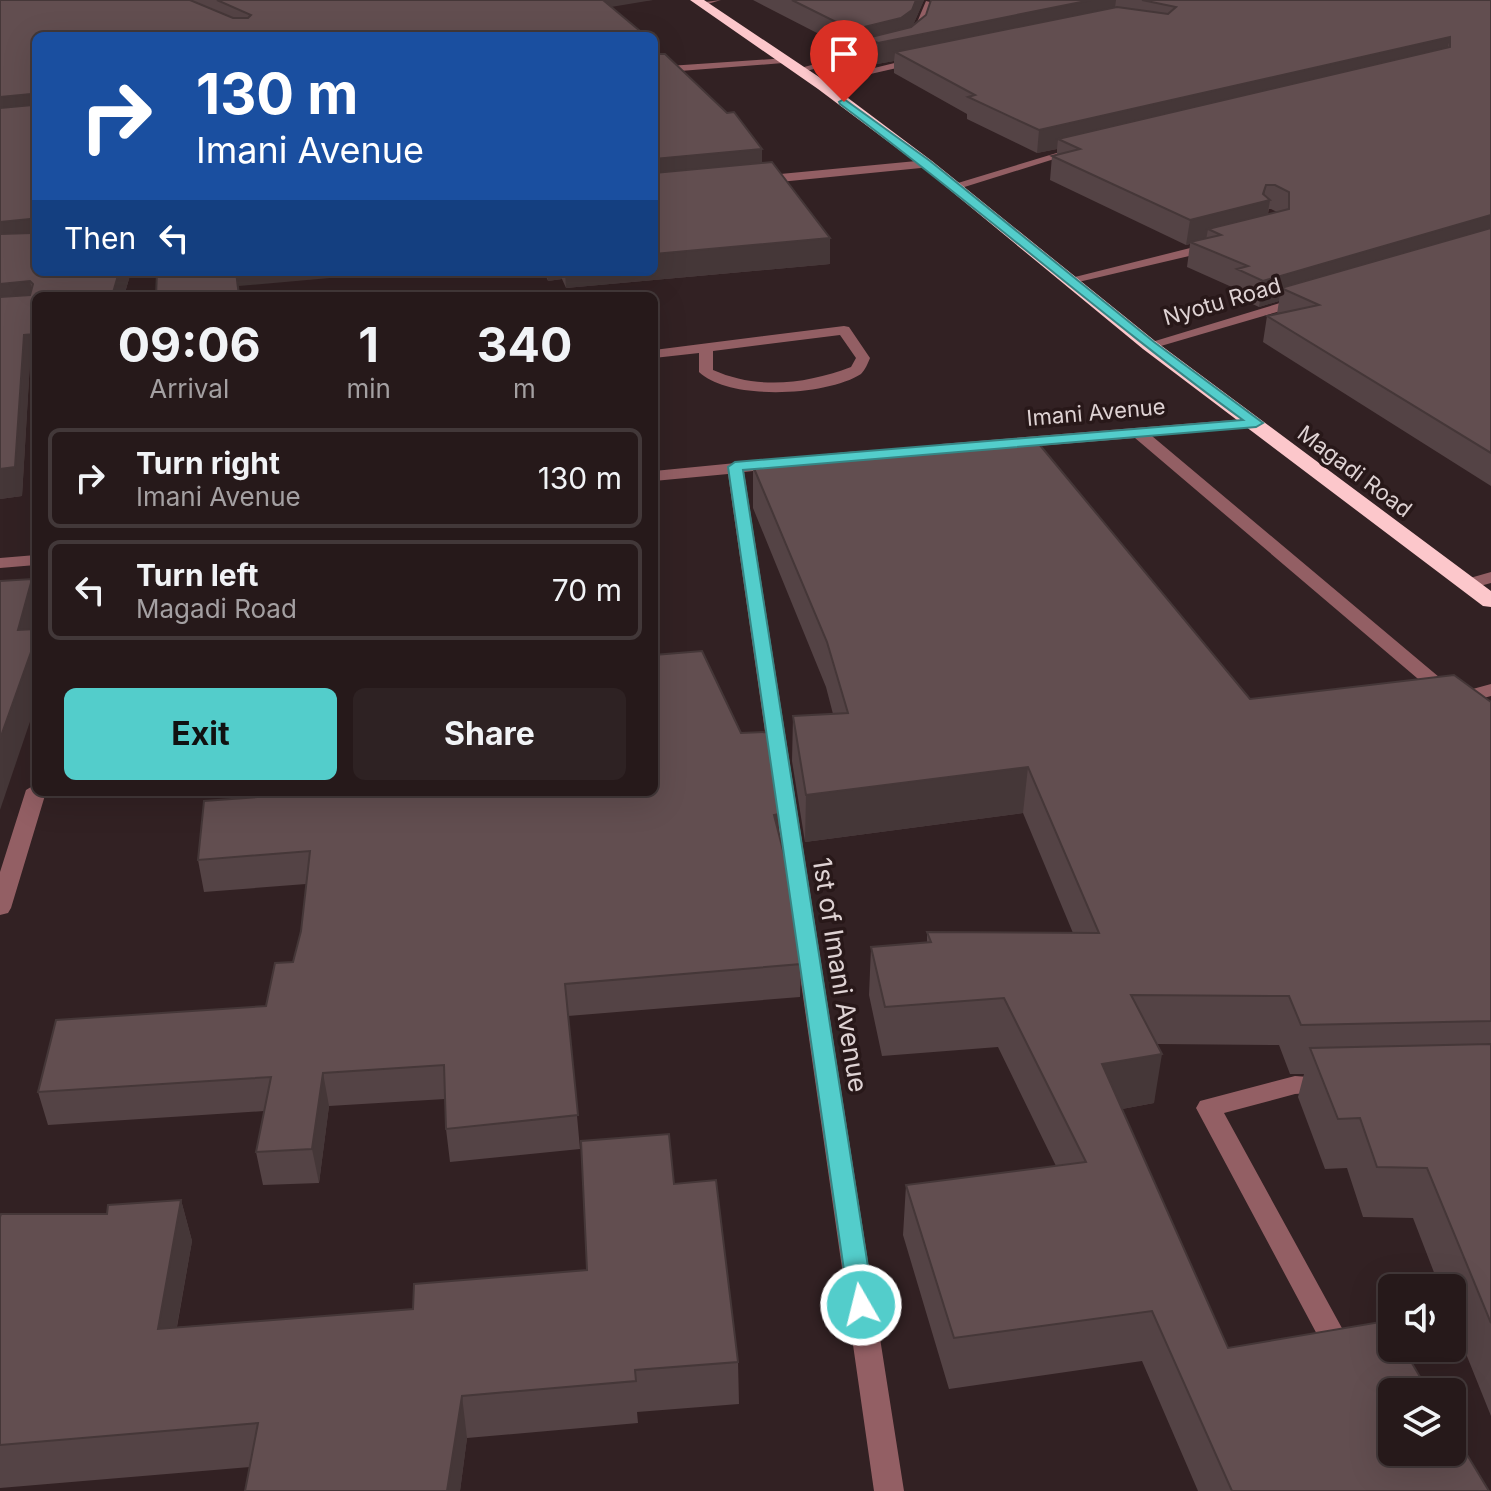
<!DOCTYPE html>
<html lang="en">
<head>
<meta charset="utf-8">
<style>
  :root { --surface:#26191a; --page:#2e2223; --text:#f1f3f6; --muted:#a4a0a2; --line:#423839; --accent:#53cdcb }
  body { margin:0; font-family:Inter,sans-serif; background:var(--page); color:var(--text); height:100vh; display:flex; flex-direction:column; font-size:30px; white-space:nowrap }
  * { box-sizing:border-box; margin:0 }
  p { font-size:26px; color:var(--muted) }
  .icon { flex:none; width:44px; height:44px; fill:none; stroke:currentColor; stroke-width:2; stroke-linecap:round; stroke-linejoin:round }
  .map { position:relative; flex:1; overflow:hidden }
  .side { position:absolute; left:32px; top:292px; width:626px; height:504px; display:flex; flex-direction:column; background:var(--surface); border-radius:12px; box-shadow:0 8px 32px #0002,0 0 0 2px var(--line) }
  .side>* { flex:none }
  .hud { position:absolute; left:32px; top:32px; width:626px; height:244px; border-radius:12px; box-shadow:0 8px 32px #0002,0 0 0 2px var(--line); background:#1a4fa0; color:#fff; overflow:hidden }
  .fabs { position:absolute; left:1378px; top:1274px; display:grid; gap:16px }
  .fabs a { display:grid; place-items:center; width:88px; height:88px; border-radius:12px; background:var(--surface); box-shadow:0 8px 32px #0002,0 0 0 2px var(--line); font-size:40px }
  .pin { position:absolute; display:grid; place-items:center; width:68px; height:68px; color:#fff; margin:-82px -34px; border-radius:50% 50% 50% 0; rotate:-45deg; box-shadow:0 0 8px #0007 }
  .pin .icon { rotate:45deg }
  .me { position:absolute; width:88px; margin:-44px; rotate:352deg; stroke-linejoin:round; filter:drop-shadow(0 0 6px #0008) }
  .turn { display:flex; align-items:center; gap:28px; height:168px; padding:0 32px; font-size:36px }
  .turn .icon { width:104px; height:104px; stroke-width:2.5 }
  .turn b { display:block; font-size:56px; line-height:68px }
  .then { display:flex; align-items:center; height:76px; padding:0 32px; background:#0003; gap:16px; font-size:30px }
  .eta { display:flex; justify-content:space-evenly; align-items:center; height:136px; text-align:center }
  .eta b { font-size:48px; font-weight:700; line-height:56px }
  .primary-button { display:flex; gap:16px; margin-top:auto; padding:16px 32px }
  .primary-button a { flex:1; height:92px; border-radius:12px; background:var(--accent); color:#111; font-size:32px; font-weight:700; line-height:92px; text-align:center }
  .primary-button a+a { background:var(--page); color:var(--text) }
  ul { padding:0; list-style:none }
  li { display:flex; align-items:center; gap:24px; height:100px; margin:0 16px 12px; padding:0 16px; border:4px solid var(--line); border-radius:12px }
  li div { flex:1 }
  li b { display:block; font-size:30px }
  li em { font-style:normal }
  .map>svg:first-child { display:block }
  .lines { fill:none; stroke-linecap:round; stroke-linejoin:round }
  .minor { fill:#935f64; fill-rule:evenodd }
  .highway { fill:#fcc7cb; fill-rule:evenodd }
  .wall { fill:#544345; fill-rule:evenodd }
  .shaded-wall { fill:#453738 }
  .building { fill:#624e50; stroke:#453738; stroke-width:2 }
  .route { fill:#53cdcb; stroke:#368584; stroke-width:2 }
  .labels { text-anchor:middle; stroke-width:7; stroke-linejoin:round; paint-order:stroke }
  .far-street-label { font-size:22px; fill:#ded2d3; stroke:#281819 }
  .street-label { font-size:26px; fill:#ded2d3; stroke:#281819 }
</style>
</head>
<body>
<div class="map">
<svg width="1491" height="1491" viewBox="0 0 1491 1491">
  <rect width="100%" height="100%" fill="#322123"/>
  <g class="lines">
    <g class="minor">
      <polygon points="721,0 701,6 696,3"/>
      <polygon points="926,1 934,3 923,33 909,45 798,73 793,70 901,41 913,32"/>
      <polygon points="919,57 923,58 923,62 818,86 813,83"/>
      <polygon points="787,58 787,62 783,63 654,73 654,67"/>
      <polygon points="1073,148 1083,150 958,189 948,186"/>
      <polygon points="927,160 933,164 931,167 759,184 753,180 759,176"/>
      <polygon points="1214,242 1221,246 1219,249 1070,284 1063,280"/>
      <polygon points="1303,296 1310,300 1308,303 1154,348 1144,348 1142,345"/>
      <path d="M844,326l5,1 21,31c-2,5 -5,12 -9,16 -34,22 -132,27 -162,-2v-19l-45,5v-8zM840,335l16,23 -5,9c-45,17 -93,23 -138,3v-19z"/>
      <polygon points="1256,418 1264,423 1261,426 1152,436 1458,693 1491,684 1491,696 1469,702 1491,721 1491,737 1484,735 1135,438 941,454 933,449 941,444"/>
      <polygon points="857,451 865,456 863,459 744,472 904,1491 874,1491 728,474 654,481 654,471"/>
      <polygon points="36,555 36,565 0,568 0,558"/>
      <polygon points="1491,572 1491,583 1469,589 1460,584 1463,580"/>
      <polygon points="36,784 36,792 46,792 11,908 8,913 0,915 0,872 26,790"/>
      <polygon points="1295,1076 1336,1079 1339,1085 1336,1091 1295,1094 1224,1113 1343,1330 1339,1338 1329,1342 1319,1338 1196,1108 1200,1101"/>
    </g>
    <polygon class="highway" points="690,0 704,0 828,83 932,161 1155,341 1491,591 1491,607 1483,606 1143,349 922,167 818,89"/>
  </g>
  <g class="wall">
    <polygon points="0,0 653,0 36,36 36,272 131,272 124,296 36,296 30,362 22,496 0,499"/>
    <path d="M753,0h171l-11,25 13,-10 5,-15h560v486l-228,-144 4,-26 10,-2 2,-13 -20,6 -26,-12 1,-7 -47,-21 3,-23 -4,1 -136,-65 2,-24 5,-1v-6l-20,4 -70,-34v-5l-73,-41v-12l-17,3 -11,-5 1,-12 -15,4zM1269,209h2l6,3 -9,2z"/>
    <polygon points="762,149 762,163 830,264 566,288 562,279 548,281 544,272 654,272"/>
    <polygon points="970,449 1250,699 1491,702 1491,1416 1452,1319 1452,1288 1440,1288 1413,1218 1363,1217 1347,1168 1325,1169 1298,1097 1304,1074 1290,1074 1279,1045 1157,1044 1154,1103 1122,1109 1228,1348 1489,1491 1198,1491 1142,1361 949,1389 903,1235 906,1185 1056,1166 998,1047 882,1056 869,995 871,947 927,943 927,932 1073,933 1023,813 805,842 792,761 793,716 833,714 826,687 753,508 753,466"/>
    <polygon points="654,655 778,833 801,964 800,997 568,1016 580,1149 450,1162 446,1129 445,1099 329,1106 319,1183 263,1185 256,1152 264,1111 48,1125 38,1092 266,1006 293,962 301,931 306,884 204,892 198,860 654,792"/>
    <polygon points="674,1184 738,1362 739,1404 637,1412 638,1423 467,1438 460,1491 245,1491 250,1467 0,1488 0,1217 107,1214 181,1200 192,1241 177,1327 413,1309 587,1270"/>
  </g>
  <g class="shaded-wall">
    <polygon points="592,0 653,0 593,10"/>
    <polygon points="916,0 924,0 911,30 1091,0 1116,0 1114,15 895,52 894,61 877,64 878,43 867,38 867,47 852,51 852,30"/>
    <polygon points="1450,37 1446,58 1058,139 1057,149 1037,153 1039,130"/>
    <polygon points="31,94 36,116 0,120 0,97"/>
    <polygon points="762,149 762,173 654,183 654,159"/>
    <polygon points="1266,185 1263,202 1270,200 1266,225 1221,235 1208,229 1206,240 1190,242 1190,244 1186,245 1190,220 1263,194"/>
    <polygon points="1491,215 1491,238 1281,288 1279,301 1259,307 1263,281"/>
    <polygon points="30,219 36,244 0,247 0,222"/>
    <polygon points="830,238 830,264 566,288 565,272 654,272 654,254"/>
    <polygon points="119,272 131,272 124,296 112,296"/>
    <polygon points="236,272 397,272 239,286 240,296 239,296"/>
    <polygon points="547,272 561,272 562,279 548,281"/>
    <polygon points="30,281 36,307 0,311 0,284"/>
    <polygon points="36,334 36,362 30,362 22,496 0,499 0,469 24,335"/>
    <polygon points="32,579 36,596 36,704 0,810 0,739 18,630"/>
    <polygon points="1028,767 1023,813 805,842 806,795"/>
    <polygon points="779,814 778,846 774,815"/>
    <polygon points="1162,1054 1154,1103 1095,1114 1102,1064"/>
    <polygon points="323,1073 329,1106 319,1183 312,1149"/>
    <polygon points="181,1200 192,1241 169,1370 158,1329"/>
    <polygon points="462,1396 467,1438 460,1491 447,1491"/>
  </g>
  <g class="building">
    <polygon points="0,0 190,0 233,18 248,18 251,15 217,0 603,0 646,36 36,36 36,272 119,272 112,296 36,296 36,334 24,335 15,467 0,469 0,297 30,295 33,284 30,281 0,284 0,234 31,233 34,222 30,219 0,222 0,108 32,105 34,97 31,94 0,97"/>
    <polygon points="792,0 916,0 912,10 901,18 852,30"/>
    <polygon points="931,0 1091,0 878,43 867,38 911,27 926,15"/>
    <polygon points="1142,0 1491,0 1491,215 1263,281 1237,269 1248,266 1190,242 1221,235 1208,229 1289,209 1289,192 1275,185 1266,185 1263,194 1270,200 1190,220 1052,156 1080,149 1058,139 1450,47 1450,37 1039,130 968,97 975,95 895,52 1117,7 1168,14 1176,7"/>
    <polygon points="654,54 665,54 727,113 734,112 762,149 654,159"/>
    <polygon points="772,162 830,238 654,254 654,173"/>
    <polygon points="1491,228 1491,453 1267,316 1319,305 1281,288"/>
    <polygon points="157,272 236,272 239,296 156,296"/>
    <polygon points="1034,438 1250,699 1454,675 1491,702 1491,1021 1301,1025 1289,996 1131,995 1162,1054 1102,1064 1228,1348 1386,1321 1392,1330 1392,1348 1403,1348 1429,1392 1392,1392 1392,1452 1452,1452 1452,1430 1489,1491 1232,1491 1152,1311 954,1338 906,1185 1086,1162 1004,998 885,1007 871,947 931,942 927,932 1099,933 1028,767 806,795 793,716 848,713 827,642 753,466 967,445 970,449"/>
    <polygon points="32,579 18,630 36,629 36,638 0,739 0,581"/>
    <polygon points="702,651 741,733 767,732 779,814 774,815 785,858 801,964 565,984 578,1115 446,1129 444,1065 323,1073 312,1149 256,1152 271,1077 38,1092 56,1020 266,1006 275,963 293,962 301,931 310,851 198,860 204,801 325,792 654,792 654,706 656,706 654,694 654,655"/>
    <polygon points="1491,1044 1491,1323 1427,1168 1377,1167 1360,1118 1338,1119 1310,1048"/>
    <polygon points="669,1134 674,1184 716,1180 738,1362 635,1370 636,1381 462,1396 447,1491 245,1491 258,1423 0,1445 0,1217 1,1214 107,1214 108,1205 181,1200 158,1329 413,1309 414,1284 587,1270 581,1141"/>
  </g>
  <path class="route" d="M844,99l86,62 224,181 109,81 -7,4 -513,43 131,835 -4,7 -9,3 -9,-3 -3,-7 -121,-838 7,-5 508,-42c-138,-101 -266,-214 -403,-316l-1,-2z"/>
  <g class="labels">
    <g class="far-street-label">
      <text transform="translate(1222 301) rotate(-16)" y="8">Nyotu Road</text>
      <text transform="translate(1096 412) rotate(-5)" y="8">Imani Avenue</text>
      <text transform="translate(1355 471) rotate(37)" y="8">Magadi Road</text>
    </g>
    <g class="street-label">
      <text transform="translate(840 975) rotate(81)" y="9">1st of Imani Avenue</text>
    </g>
  </g>
</svg>
<div class="fabs">
<a><svg class="icon" aria-label="sound" viewBox="0 0 24 24"><path d="M4 9h4l5-4v14l-5-4H4zM17 9q2 3 0 6"/></svg></a>
<a><svg class="icon" aria-label="layers" viewBox="0 0 24 24"><path d="M12 4l9 5-9 5-9-5zM3 14l9 5 9-5"/></svg></a>
</div>
<div class="pin" style="left:844px;top:102px;background:#d93025"><svg class="icon" aria-label="arrive" viewBox="0 0 24 24"><path d="M6 21V4h12l-3 4 3 4H6"/></svg></div>
<svg class="me" style="left:861px;top:1305px" viewBox="-20 -20 40 40"><circle r="17" fill="#53cdcb" stroke="#fff" stroke-width="3"/><path d="M0-11L8 9 0 5-8 9z" fill="#fff"/></svg>
<div class="hud">
<div class="turn"><svg class="icon" aria-label="right" viewBox="0 0 24 24"><path d="M7 20v-9h11M14 6l5 5-5 5"/></svg><div><b>130 m</b>Imani Avenue</div></div>
<div class="then">Then<svg class="icon" aria-label="left" viewBox="0 0 24 24"><path d="M17 20v-9H6M10 6l-5 5 5 5"/></svg></div>
</div>
<section class="side">
<div class="eta">
<div><b>09:06</b><p>Arrival</p></div>
<div><b>1</b><p>min</p></div>
<div><b>340</b><p>m</p></div>
</div>
<ul>
<li><svg class="icon" aria-label="right" viewBox="0 0 24 24"><path d="M7 20v-9h11M14 6l5 5-5 5"/></svg><div><b>Turn right</b><p>Imani Avenue</p></div><em>130 m</em></li>
<li><svg class="icon" aria-label="left" viewBox="0 0 24 24"><path d="M17 20v-9H6M10 6l-5 5 5 5"/></svg><div><b>Turn left</b><p>Magadi Road</p></div><em>70 m</em></li>
</ul>
<div class="primary-button"><a>Exit</a><a>Share</a></div>
</section>
</div>
</body>
</html>
